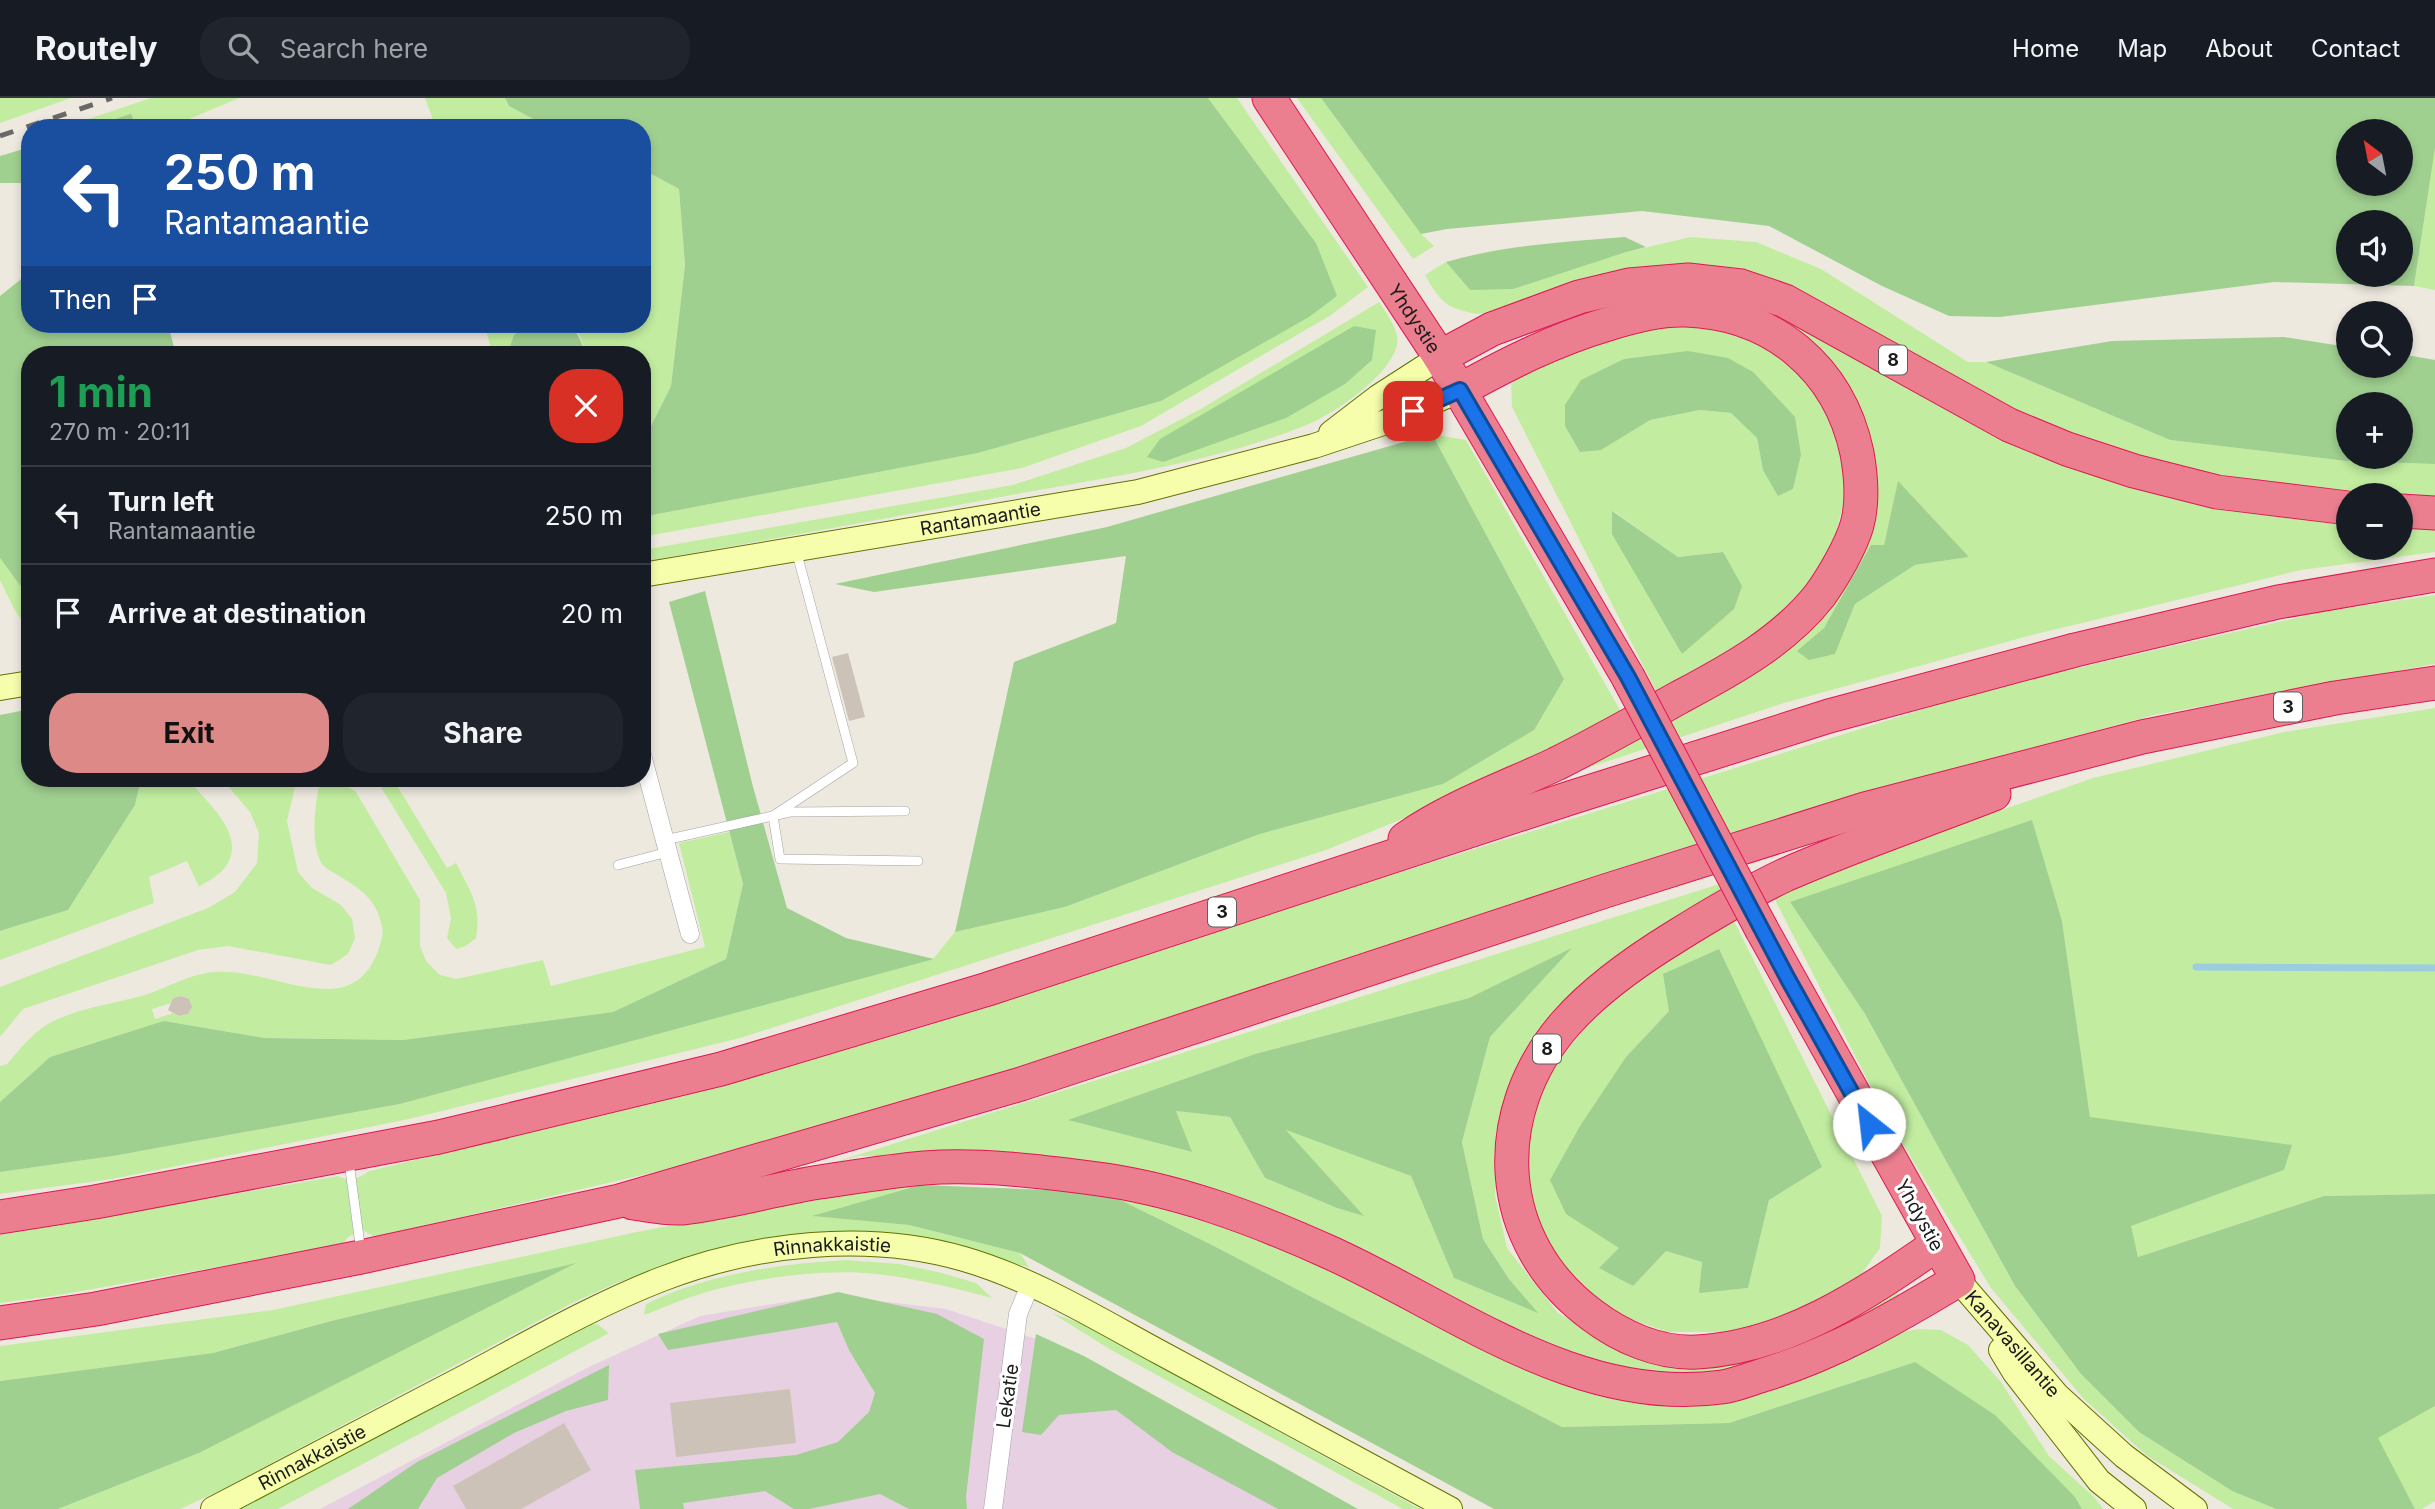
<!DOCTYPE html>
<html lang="en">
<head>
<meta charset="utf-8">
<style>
  :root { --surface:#171b24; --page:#20242c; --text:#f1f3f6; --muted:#9ea1a6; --line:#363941; --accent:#dd8987 }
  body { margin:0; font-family:Inter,sans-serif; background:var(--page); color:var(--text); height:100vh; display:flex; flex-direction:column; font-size:26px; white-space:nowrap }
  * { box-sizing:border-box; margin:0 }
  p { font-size:23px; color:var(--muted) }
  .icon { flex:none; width:38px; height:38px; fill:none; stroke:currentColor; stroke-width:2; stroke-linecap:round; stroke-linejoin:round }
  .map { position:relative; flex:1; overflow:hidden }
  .drawer { position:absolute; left:21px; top:248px; width:630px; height:441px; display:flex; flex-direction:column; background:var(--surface); border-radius:28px; box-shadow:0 4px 10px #0003 }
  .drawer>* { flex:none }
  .guide { position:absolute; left:21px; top:21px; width:630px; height:214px; border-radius:28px; box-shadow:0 4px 10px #0003; background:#1a4fa0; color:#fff; overflow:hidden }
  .needle { width:46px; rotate:328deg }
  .buttons { position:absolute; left:2336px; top:21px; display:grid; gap:14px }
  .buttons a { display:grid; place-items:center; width:77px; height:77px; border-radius:50%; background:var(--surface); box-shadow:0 4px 10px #0003; font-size:35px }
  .pin { position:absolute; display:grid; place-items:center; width:60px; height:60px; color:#fff; margin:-30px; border-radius:14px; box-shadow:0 4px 10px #0006 }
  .me { position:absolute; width:77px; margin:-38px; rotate:331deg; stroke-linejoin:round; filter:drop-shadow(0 0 5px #0008) }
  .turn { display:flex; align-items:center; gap:24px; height:147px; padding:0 28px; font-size:32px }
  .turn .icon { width:91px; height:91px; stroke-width:2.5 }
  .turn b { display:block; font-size:49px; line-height:60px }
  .then { display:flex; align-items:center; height:66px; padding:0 28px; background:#0003; gap:14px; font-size:26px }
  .round { display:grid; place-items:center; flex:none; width:74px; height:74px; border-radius:28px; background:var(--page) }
  .overview { display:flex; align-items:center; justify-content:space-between; height:119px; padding:0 28px }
  h1 { font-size:42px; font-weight:700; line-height:52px; color:#1e9e55 }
  .button { display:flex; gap:14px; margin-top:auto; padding:14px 28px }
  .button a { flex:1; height:80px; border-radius:28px; background:var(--accent); color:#111; font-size:28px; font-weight:700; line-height:80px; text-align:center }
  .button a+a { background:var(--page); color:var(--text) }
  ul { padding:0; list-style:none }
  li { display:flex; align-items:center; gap:21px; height:98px; padding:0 28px; border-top:2px solid var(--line) }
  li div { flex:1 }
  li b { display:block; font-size:26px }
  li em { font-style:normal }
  header { display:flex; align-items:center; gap:42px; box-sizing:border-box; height:98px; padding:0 35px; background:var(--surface); border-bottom:2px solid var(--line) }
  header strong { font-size:33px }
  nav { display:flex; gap:38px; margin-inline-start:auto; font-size:24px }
  .search { width:490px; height:63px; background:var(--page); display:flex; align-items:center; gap:18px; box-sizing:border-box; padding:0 24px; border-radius:28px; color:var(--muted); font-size:26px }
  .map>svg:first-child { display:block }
  .industrial { fill:#e7d0e2 }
  .grass { fill:#c2eda0; fill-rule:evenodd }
  .forest { fill:#a0d090; fill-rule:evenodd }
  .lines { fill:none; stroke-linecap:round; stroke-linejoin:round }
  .stream { stroke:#9bcddf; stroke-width:7 }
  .building { fill:#cdc2b8 }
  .lane-casing { stroke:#a2a2a2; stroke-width:10 }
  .street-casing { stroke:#a2a2a2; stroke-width:19 }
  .secondary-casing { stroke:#627300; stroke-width:26 }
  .highway-casing { stroke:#e01754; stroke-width:35 }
  .lane { stroke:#fff; stroke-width:9 }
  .street { stroke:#fff; stroke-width:18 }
  .secondary { stroke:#f6feac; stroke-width:24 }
  .highway { stroke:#ec7f8f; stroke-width:33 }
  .rail { stroke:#696969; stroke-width:5; stroke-dasharray:14 14; stroke-linecap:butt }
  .highway-bridge-casing { stroke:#e01754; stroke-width:35; stroke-linecap:butt }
  .highway-bridge { stroke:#ec7f8f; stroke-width:33 }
  .route-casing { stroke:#114b97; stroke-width:18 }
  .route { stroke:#1a73e8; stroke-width:12 }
  .labels { text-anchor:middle; stroke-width:6; stroke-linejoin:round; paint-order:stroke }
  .shield { fill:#fff; stroke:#5f5f5f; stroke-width:2 }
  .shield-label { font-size:18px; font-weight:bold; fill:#1b1b1b }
  .street-label { font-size:19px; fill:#1b1b1b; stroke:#fff }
</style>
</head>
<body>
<header>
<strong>Routely</strong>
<div class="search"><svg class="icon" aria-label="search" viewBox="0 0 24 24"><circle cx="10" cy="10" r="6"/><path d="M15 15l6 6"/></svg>Search here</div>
<nav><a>Home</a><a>Map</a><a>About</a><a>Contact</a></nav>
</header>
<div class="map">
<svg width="2435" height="1411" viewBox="0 0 2435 1411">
  <rect width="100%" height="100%" fill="#ede9df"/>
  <polygon class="industrial" points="828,1197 946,1211 1054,1247 1346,1411 320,1411 589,1269 700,1218"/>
  <g class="grass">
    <polygon points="0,0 71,0 0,25"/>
    <polygon points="151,0 239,0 168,30 137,30 130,16 88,30 62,30"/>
    <polygon points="425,0 505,0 509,8 550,30 436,30"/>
    <polygon points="1208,0 1237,0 1368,189 1331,217 1141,328 1022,370 642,439 642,419 978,355 1161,303 1336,198 1316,145"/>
    <polygon points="1297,0 1321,0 1421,136 1434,148 1413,161"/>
    <polygon points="2435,50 2435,192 2414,188"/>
    <polygon points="642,71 679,91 685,167 671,288 642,346 642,257 585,257 580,237 566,226 642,226"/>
    <path d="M1690,139l66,5 65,27 147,93h18l184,78 176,21 89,3v34l-34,-3h-67l-164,-29 -110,-29 -261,-147 -322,24c-31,-6 -36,-11 -52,-39l21,-13 24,28z"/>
    <path d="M1379,204c7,11 21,28 18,43 -7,31 -64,70 -93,81 -90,36 -187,50 -282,67 -127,24 -253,47 -380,69v-12l371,-65 113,-37 73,-38z"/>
    <path d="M1764,208l368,179 108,27 108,7v29h53v-26l34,2v28l-134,18 -269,65 -248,68 -224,74 270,-174 43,-117 -65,-141zM1898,384l71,75 -54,8 -60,39 -20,50 -37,-3 26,-23 60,-83z"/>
    <path d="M1709,223l57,23 43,31 34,58 3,60 -18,72 -64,66 -104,68 -148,-292 -1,-23 33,-28 81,-23zM1753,274l10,98 -6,-32 -26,-25 -31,-3 -50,10zM1613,413l65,46 45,-5 -41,102z"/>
    <polygon points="484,226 531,226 514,237 507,257 493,257"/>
    <polygon points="1432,336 1466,342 1624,619 1498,682 1326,752 740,940 409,1021 112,1081 0,1096 0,1074 113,1058 400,1006 933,861 955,834 1065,809 1260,736 1443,686 1564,581"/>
    <polygon points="0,460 30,501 30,534 14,511 0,482"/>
    <path d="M2435,497v69l-281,51 -284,76 -874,283 -289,86 -332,77 -11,-6 -15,5 -7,9 -289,51 -53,7v-68l338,-59c12,6 20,3 31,-5l323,-77 229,-66 464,-151 613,-191 324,-74z"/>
    <polygon points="2435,610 2435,1096 2324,1098 2138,1159 2130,1128 2284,1072 2090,1019 2062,823 1790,804 1865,916 2015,1188 2081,1276 2139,1334 2232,1393 2276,1411 2233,1411 2146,1357 2083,1300 1991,1190 1888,1022 1773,798 1931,737 2093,680 2284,634"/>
    <path d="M141,681h46c21,24 65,60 35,92 -6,6 -16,11 -23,16l-12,-26 -38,16 5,26 -154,57v-29l68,-21 67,-105z"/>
    <polygon points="222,681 297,681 287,723 298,774 312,790 341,807 352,821 355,840 348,856 331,867 228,848 198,852 23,911 0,939 0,889 208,810 235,794 257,765 259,735 250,714"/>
    <path d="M337,681l19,13 64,108v46l6,15 14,14 16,4 87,-19 8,26 154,-39 -26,-104 50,-11 14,52 -17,75 -113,53 -210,28 -138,-2 -101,-17 -114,36 -50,45v-36l7,-2c15,-17 29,-36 51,-45 27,-12 59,-16 87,-24 24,-8 46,-22 71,-23 59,-5 144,60 166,-35 2,-7 -1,-14 -3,-21 -6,-19 -23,-30 -40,-40 -6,-4 -13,-7 -17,-12 -12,-19 -7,-58 -3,-78l7,-5zM181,898l8,3 2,9 -3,6 -9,2 -6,-3 -18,6 -3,-10 19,-6 2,-5z"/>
    <path d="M376,681h17l54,89 9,-5c14,28 26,43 20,75l-10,8 -10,3 -9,-11 4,-20 -5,-25z"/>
    <path d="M1783,766l-242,171 -40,73 -6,87 12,53 51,65 73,41 91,12 171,-75 10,7 -85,46 -113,33 -107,-12 -73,-29 -152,-78 -360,-102h-153l-31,8zM1570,852l-80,87 -28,105 21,97 26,40 27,33 -82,-34 -43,-102 -126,-47 77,86 -25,-7 -72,-30 -35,-61 -54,-6 15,41 -122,-32 186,-66 214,-56z"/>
    <path d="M1734,823l148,295 -2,32 -20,28 -29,20 -84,36h-80l-64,-23 -37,-33 -21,-33 -19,-57 2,-55 19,-57 43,-52 58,-50zM1669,913l153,156 -53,33 -21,88 -48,4 2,-30 -36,-11 -67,17 21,-20 6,-191z"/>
    <polygon points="920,1087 814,1118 909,1127 1020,1155 1029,1169 894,1138 810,1135 711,1151 616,1185 572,1205 219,1393 180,1411 58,1411 199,1355 572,1166 331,1223 213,1255 0,1283 0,1248 273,1212 637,1134 793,1104"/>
    <polygon points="1104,1094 1225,1130 1683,1305 1767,1294 1894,1236 1918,1231 1941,1232 1968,1247 2001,1284 2049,1358 2095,1400 2103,1411 2082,1411 2075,1399 1915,1264 1729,1325 1562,1329 1210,1146"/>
    <path d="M846,1162l54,4 42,9 34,10 16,15c-39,-10 -77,-20 -116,-24 -54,-6 -131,5 -182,22 -17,5 -33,13 -50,19l2,-11c61,-30 133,-40 200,-44z"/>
    <polygon points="1052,1215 1082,1226 1420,1411 1403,1411 1111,1252"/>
    <polygon points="597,1226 609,1235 278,1411 231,1411 391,1332 586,1227"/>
    <polygon points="2435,1308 2435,1403 2422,1411 2415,1411 2377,1340"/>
  </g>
  <g class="forest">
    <polygon points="505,0 1208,0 1316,145 1337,198 1309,219 1161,303 978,355 642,419 642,346 671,288 685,167 679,91 642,71 642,30 550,30 509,8"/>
    <path d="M1321,0h1114v50l-21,138 -140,-4 -274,35 -51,-1 -67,-30 -113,-60 -127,-15 -195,18 -26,5zM2348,33h53v53h-53zM2348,124h53v53h-53z"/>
    <polygon points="131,16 137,30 88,30 130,16"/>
    <polygon points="30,49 30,85 0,85 0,58"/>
    <path d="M1625,139l21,10 -23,6 -110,36 -43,1 -24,-28c58,-17 118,-20 179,-25z"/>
    <polygon points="30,174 30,226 168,226 176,257 30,257 30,501 0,460 0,198"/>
    <path d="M531,226c34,0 45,-6 54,31h-78l7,-20z"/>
    <polygon points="1354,228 1376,232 1372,262 1345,286 1286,320 1163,364 1147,359 1160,341"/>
    <path d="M2284,239l64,10v19h53v-12l34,6v104l-89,-3 -176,-21 -184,-78 126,-21zM2348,306h53v53h-53z"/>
    <polygon points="1688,253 1728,260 1753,274 1795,319 1801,357 1793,391 1778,398 1763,372 1757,340 1731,315 1700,312 1650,322 1601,352 1580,354 1565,328 1565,307 1581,282 1624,261"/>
    <polygon points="1432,336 1564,581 1534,632 1443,686 1260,736 1065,809 955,834 1014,564 1116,525 1126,458 874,494 835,486 1107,429"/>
    <polygon points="1898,383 1969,459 1915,467 1855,506 1835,556 1809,562 1797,553 1824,530 1871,447 1884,447"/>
    <polygon points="1612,413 1678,459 1723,454 1742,488 1734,511 1682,556 1612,436"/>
    <polygon points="705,493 752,685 787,810 846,840 934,861 400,1006 113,1058 0,1074 0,1004 50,959 157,925 164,923 265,940 403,942 613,914 726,861 743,786 669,504"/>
    <polygon points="30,611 30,681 141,681 135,707 68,812 0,833 0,617"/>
    <polygon points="2032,722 2062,823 2090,1019 2292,1047 2284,1072 2131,1128 2138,1159 2324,1098 2435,1096 2435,1308 2378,1340 2415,1411 2276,1411 2232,1393 2139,1334 2081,1276 2015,1188 1865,916 1790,804"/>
    <polygon points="1572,850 1490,939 1462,1044 1483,1141 1509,1181 1538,1215 1454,1180 1411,1078 1286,1032 1364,1118 1337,1110 1265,1080 1230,1019 1176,1013 1192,1054 1068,1022 1255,956 1469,900"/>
    <polygon points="1719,851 1822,1069 1769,1102 1748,1190 1699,1195 1702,1164 1666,1153 1633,1188 1599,1170 1619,1150 1566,1116 1550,1082 1580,1028 1626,959 1669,913 1663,876"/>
    <polygon points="920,1087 1104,1094 1210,1146 1562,1329 1729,1325 1915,1264 1995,1317 2075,1399 2082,1411 1494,1411 1020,1155 909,1127 812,1118"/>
    <polygon points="576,1165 199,1355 58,1411 0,1411 0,1283 213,1255 331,1223"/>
    <polygon points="838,1194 937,1216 984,1241 966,1399 967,1411 909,1411 880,1396 809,1411 794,1411 765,1393 683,1405 684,1411 640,1411 635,1372 796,1357 838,1344 869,1314 875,1295 849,1252 837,1224 668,1252 658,1236"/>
    <polygon points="1036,1236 1084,1258 1358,1411 1278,1411 1172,1354 1116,1312 1059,1317 1041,1337 1022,1334"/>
    <polygon points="609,1267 608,1302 566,1313 514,1335 437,1380 418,1411 348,1411 417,1364"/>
  </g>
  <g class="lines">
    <polyline class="stream" points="2196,869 2435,870"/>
  </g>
  <g class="building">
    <polygon points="848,555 865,619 849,623 832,559"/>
    <polygon points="181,898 189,901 192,909 188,916 179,918 168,912 173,900"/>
    <polygon points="790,1291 796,1345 676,1359 670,1305"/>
    <polygon points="564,1325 591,1372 521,1411 466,1411 453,1388"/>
  </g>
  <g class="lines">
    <defs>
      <g id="lane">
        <polyline points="796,452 853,665 773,718 780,761 918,763"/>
        <polyline points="543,683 552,681"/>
        <polyline points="665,742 790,714 905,713"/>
        <polyline points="618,767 668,754"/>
        <polyline points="349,1064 361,1154"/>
      </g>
      <g id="street">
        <polyline points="642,657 690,836"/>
        <polyline points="993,1411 1018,1216 1030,1187"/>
      </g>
      <g id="secondary">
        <polyline points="1331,335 1378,299 1440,259"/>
        <path id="s1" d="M642,477l496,-83 176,-46 78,-26 68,-30"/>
        <polyline points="0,590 30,585"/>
        <path id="s2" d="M1958,1182l99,115 67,61 71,53"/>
        <polyline points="2001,1252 2015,1275 2099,1383 2134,1411"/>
        <path id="s3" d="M213,1411c84,-44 169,-89 254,-133 64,-34 128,-71 195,-97 93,-36 206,-48 302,-20 69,20 134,60 197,94 97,52 193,104 289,156"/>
      </g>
      <g id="highway">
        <path id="s4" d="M1269,0l171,259 188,320"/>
        <polyline points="1440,259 1492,231 1579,199 1629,187 1688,182 1741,188 1785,203 2009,327 2067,351 2134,373 2217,394 2348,410"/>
        <polyline points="2401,413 2435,415"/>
        <path d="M1405,741c46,-32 100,-51 151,-75 42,-21 83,-44 124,-67 51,-27 104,-56 140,-102 13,-18 31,-49 37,-70 6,-22 4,-50 0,-72 -18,-85 -84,-140 -171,-143 -27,-1 -53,6 -78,14 -54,16 -99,39 -148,66"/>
        <path d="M633,1105c15,2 33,6 49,5 46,-5 92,-19 138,-26 34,-5 69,-11 104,-14 56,-4 112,3 167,10 83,10 165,41 240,75 125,57 247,154 391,134 14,-2 28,-8 41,-12 70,-21 132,-57 195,-95l-196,-350"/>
        <polyline points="0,1119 95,1104 439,1039 721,971 988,891 1570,700 1829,618 2075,552 2278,504 2435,477"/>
        <path d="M1936,1147c-72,50 -148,102 -239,107 -38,2 -76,-15 -105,-37 -99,-73 -105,-202 -26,-292 30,-34 70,-62 109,-86 35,-22 72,-44 110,-62 68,-30 140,-54 209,-81"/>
        <polyline points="0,1225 96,1211 361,1159 619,1103 1021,986 1605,793 1865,711 2142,639 2335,600 2435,585"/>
      </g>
    </defs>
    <use href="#lane" class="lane-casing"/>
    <use href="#street" class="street-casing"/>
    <use href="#secondary" class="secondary-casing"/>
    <use href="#highway" class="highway-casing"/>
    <use href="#lane" class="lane"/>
    <use href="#street" class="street"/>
    <use href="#secondary" class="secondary"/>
    <use href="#highway" class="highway"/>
    <polyline class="rail" points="0,38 112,0"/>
    <defs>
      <polyline id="highway-bridge" points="1628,579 1762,832"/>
    </defs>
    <use href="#highway-bridge" class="highway-bridge-casing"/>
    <use href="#highway-bridge" class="highway-bridge"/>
  </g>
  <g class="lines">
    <defs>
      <polyline id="route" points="1413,313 1460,292 1628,579 1788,881 1869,1026"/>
    </defs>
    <use href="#route" class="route-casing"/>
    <use href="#route" class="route"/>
  </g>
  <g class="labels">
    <g class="shield">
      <rect x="1879" y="247.5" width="28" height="29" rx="5"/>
      <rect x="2274" y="594.5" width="28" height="29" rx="5"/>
      <rect x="1208" y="799.5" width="28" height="29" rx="5"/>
      <rect x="1533" y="936.5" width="28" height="29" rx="5"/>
    </g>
    <g class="shield-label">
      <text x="1893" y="268">8</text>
      <text x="2288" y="615">3</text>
      <text x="1222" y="820">3</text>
      <text x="1547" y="957">8</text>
    </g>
    <g class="street-label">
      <text dy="7" stroke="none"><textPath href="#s4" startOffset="264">Yhdystie</textPath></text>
      <text dy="7" stroke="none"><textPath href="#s1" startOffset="343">Rantamaantie</textPath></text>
      <text transform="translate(1920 1117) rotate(61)" y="7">Yhdystie</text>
      <text dy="7" stroke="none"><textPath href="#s3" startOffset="679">Rinnakkaistie</textPath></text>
      <text dy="7" stroke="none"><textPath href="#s2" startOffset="84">Kanavasillantie</textPath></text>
      <text transform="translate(1007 1298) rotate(-82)" y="7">Lekatie</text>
      <text dy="7" stroke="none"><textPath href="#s3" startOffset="112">Rinnakkaistie</textPath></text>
    </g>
  </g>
</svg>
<div class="buttons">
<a><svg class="needle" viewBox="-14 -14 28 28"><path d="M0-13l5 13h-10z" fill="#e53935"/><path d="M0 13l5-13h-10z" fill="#9ea1a6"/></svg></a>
<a><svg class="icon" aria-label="sound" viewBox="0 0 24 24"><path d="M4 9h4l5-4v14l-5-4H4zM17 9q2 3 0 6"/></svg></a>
<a><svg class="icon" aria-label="search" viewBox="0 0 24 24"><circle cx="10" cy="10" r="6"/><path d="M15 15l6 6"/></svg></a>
<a>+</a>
<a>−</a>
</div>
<div class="pin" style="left:1413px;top:313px;background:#d93025"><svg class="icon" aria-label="arrive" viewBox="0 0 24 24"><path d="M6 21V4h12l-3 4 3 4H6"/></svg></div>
<svg class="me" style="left:1869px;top:1026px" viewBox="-20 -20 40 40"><circle r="19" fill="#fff"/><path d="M0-13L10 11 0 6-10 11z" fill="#1a73e8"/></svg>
<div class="guide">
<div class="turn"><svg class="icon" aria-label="left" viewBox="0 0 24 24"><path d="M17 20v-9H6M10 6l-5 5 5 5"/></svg><div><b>250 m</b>Rantamaantie</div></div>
<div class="then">Then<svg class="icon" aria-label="arrive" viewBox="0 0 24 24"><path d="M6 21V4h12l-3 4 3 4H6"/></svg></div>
</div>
<section class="drawer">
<div class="overview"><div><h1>1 min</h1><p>270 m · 20:11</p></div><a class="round" style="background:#d93025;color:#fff"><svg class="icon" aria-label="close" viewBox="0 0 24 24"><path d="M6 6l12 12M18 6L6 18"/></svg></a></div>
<ul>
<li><svg class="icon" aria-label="left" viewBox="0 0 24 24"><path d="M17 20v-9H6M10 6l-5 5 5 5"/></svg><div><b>Turn left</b><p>Rantamaantie</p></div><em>250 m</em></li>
<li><svg class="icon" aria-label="arrive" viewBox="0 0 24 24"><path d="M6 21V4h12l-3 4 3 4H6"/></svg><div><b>Arrive at destination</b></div><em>20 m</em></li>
</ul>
<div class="button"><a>Exit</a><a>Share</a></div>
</section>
</div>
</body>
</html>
